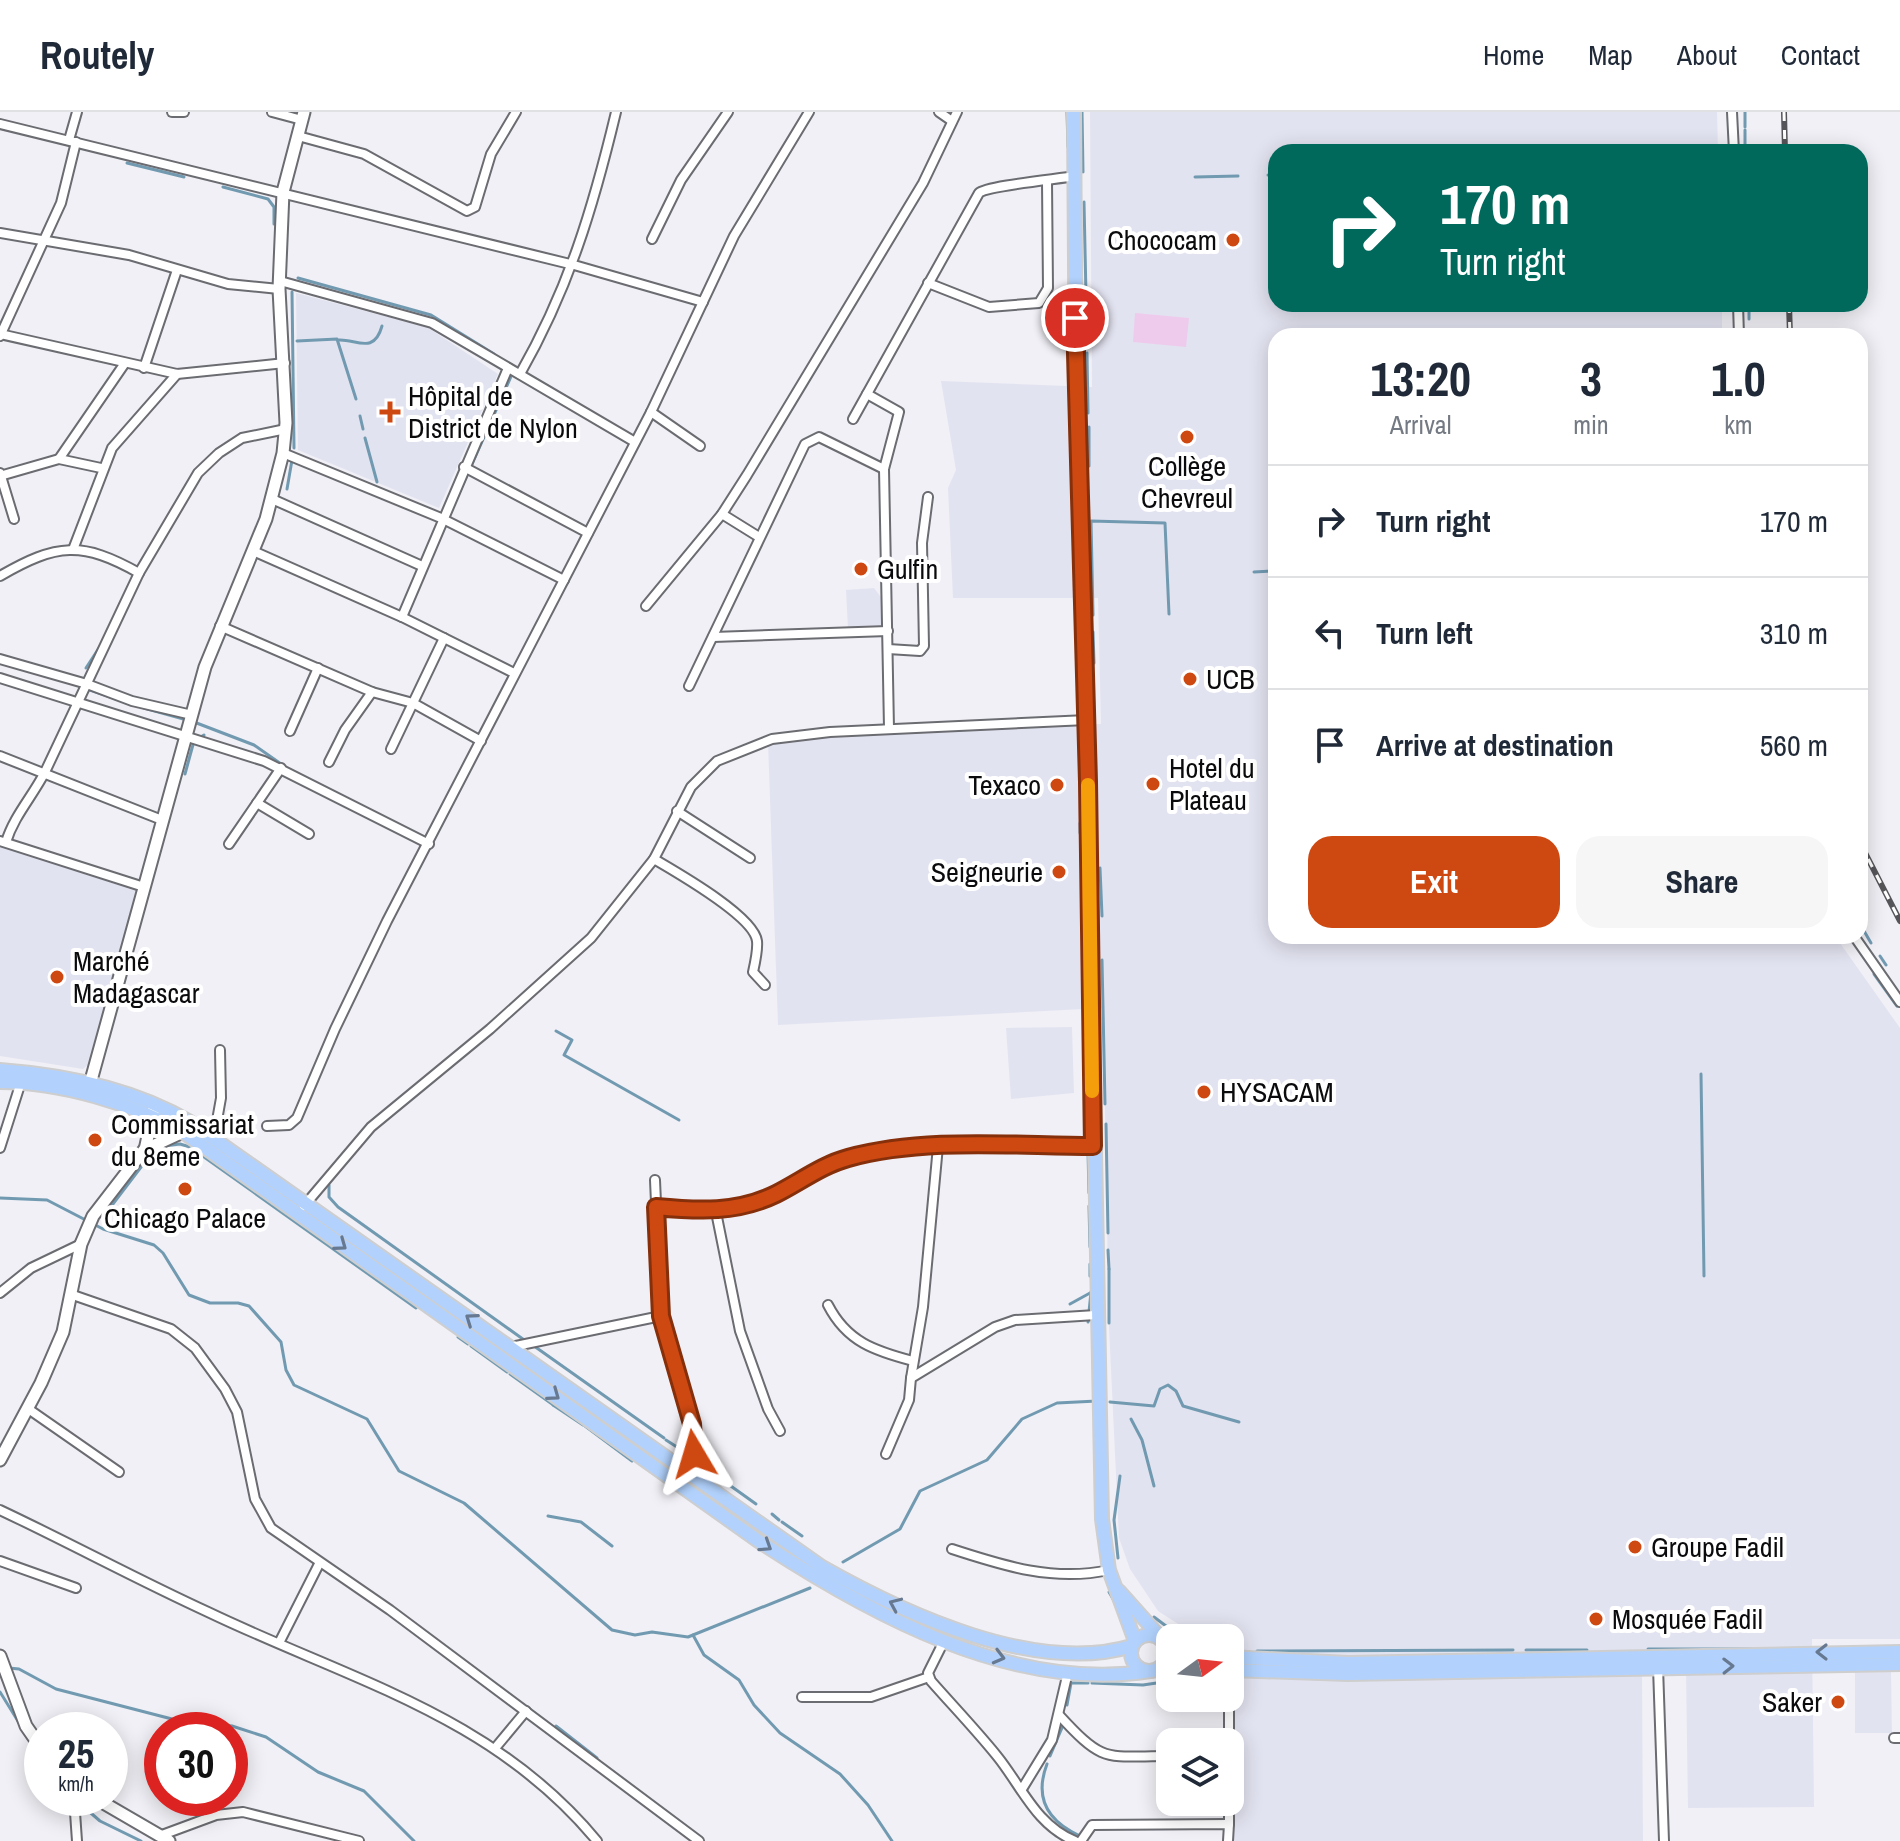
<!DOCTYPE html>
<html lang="en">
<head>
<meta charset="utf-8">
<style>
  :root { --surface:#fff; --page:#f6f6f7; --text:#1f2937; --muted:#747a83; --line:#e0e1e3; --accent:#ce4811 }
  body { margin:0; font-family:"Archivo Narrow",sans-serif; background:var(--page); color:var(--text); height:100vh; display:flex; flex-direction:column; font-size:30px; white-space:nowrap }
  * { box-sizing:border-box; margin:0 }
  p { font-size:26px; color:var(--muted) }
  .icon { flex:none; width:44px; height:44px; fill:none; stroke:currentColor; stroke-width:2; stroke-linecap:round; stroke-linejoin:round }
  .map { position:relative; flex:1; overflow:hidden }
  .details { position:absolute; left:1268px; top:216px; width:600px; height:616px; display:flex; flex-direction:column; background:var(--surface); border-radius:24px; box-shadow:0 4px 20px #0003 }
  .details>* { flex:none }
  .banner { position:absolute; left:1268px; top:32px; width:600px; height:168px; border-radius:24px; box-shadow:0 4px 20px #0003; background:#00695c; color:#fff; overflow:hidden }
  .needle { width:52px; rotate:75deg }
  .buttons { position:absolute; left:1156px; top:1512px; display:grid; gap:16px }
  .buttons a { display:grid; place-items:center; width:88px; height:88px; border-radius:16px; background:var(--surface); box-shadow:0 4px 20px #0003; font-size:40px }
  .speed { position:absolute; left:24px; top:1600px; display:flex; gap:16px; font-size:40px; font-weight:700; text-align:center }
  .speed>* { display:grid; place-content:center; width:104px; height:104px; border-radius:50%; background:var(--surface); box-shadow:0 4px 20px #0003; line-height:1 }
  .speed small { font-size:20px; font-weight:400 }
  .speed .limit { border:12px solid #d22; background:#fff; color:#111 }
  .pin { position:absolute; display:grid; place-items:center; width:68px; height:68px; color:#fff; margin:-34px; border:4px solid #fff; border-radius:50%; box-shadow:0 2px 8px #0007 }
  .me { position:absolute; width:88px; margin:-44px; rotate:353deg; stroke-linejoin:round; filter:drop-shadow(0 0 6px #0008) }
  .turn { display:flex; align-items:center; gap:28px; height:168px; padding:0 40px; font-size:36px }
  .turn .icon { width:104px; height:104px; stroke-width:2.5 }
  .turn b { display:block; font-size:56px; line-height:68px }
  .eta { display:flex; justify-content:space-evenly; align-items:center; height:136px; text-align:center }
  .eta b { font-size:48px; font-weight:700; line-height:56px }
  .button { display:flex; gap:16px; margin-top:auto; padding:16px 40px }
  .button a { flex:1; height:92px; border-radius:24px; background:var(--accent); color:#fff; font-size:32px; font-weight:700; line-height:92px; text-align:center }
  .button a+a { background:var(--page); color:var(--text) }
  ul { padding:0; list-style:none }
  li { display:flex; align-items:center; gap:24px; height:112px; padding:0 40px; border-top:2px solid var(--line) }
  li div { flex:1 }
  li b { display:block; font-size:30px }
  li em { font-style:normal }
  header { display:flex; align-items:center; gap:48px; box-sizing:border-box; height:112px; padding:0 40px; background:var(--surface); border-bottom:2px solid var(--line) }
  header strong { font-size:38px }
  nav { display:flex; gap:44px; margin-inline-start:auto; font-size:28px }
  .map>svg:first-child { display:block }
  .built { fill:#e2e3f0 }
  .green { fill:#eecbec }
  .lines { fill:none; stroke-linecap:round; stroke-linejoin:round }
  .stream { stroke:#719ab1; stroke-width:3 }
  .street-casing { stroke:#6b6c71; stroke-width:12 }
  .secondary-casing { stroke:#6b6c71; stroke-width:15 }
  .primary-casing { stroke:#cececf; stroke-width:16 }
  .street { stroke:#fff; stroke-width:8 }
  .secondary { stroke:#fff; stroke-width:11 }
  .primary { stroke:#b2d2fd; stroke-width:12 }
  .rail-casing { stroke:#555559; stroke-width:6 }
  .rail { stroke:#fff; stroke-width:3; stroke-dasharray:9; stroke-linecap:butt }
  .oneway { stroke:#677891 }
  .route-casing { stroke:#862f0b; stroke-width:20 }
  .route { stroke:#ce4811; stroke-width:14 }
  .slow { stroke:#f59e0b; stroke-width:14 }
  .poi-dot { fill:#ce4811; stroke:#fff; stroke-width:3 }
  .labels { text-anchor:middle; stroke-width:8; stroke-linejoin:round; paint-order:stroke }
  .poi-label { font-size:28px; fill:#0b0b0d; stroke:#fff; text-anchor:start }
</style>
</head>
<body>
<header>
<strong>Routely</strong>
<nav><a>Home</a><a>Map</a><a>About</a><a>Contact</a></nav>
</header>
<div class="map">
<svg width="1900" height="1729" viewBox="0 0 1900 1729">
  <rect width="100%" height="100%" fill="#f0f0f6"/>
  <g class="built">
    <polygon points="1090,0 1717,0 1718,40 1276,40 1276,192 1722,192 1722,224 1276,224 1276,824 1835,824 1900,916 1900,1527 1812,1527 1814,1695 1688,1696 1686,1559 1642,1561 1643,1729 1228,1729 1230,1559 1250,1548 1230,1532 1230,1526 1186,1517 1158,1499 1130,1457 1119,1426 1109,1215 1103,896 778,913 768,630 900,618 1101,612 1098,486 953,486 948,376 956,358 941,269 1092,275"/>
    <polygon points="296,181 427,215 498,262 439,396 298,338"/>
    <polygon points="874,476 883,488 886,515 848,517 846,478"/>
    <polygon points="0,731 137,777 89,952 83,957 0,944"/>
    <polygon points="1072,915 1074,981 1011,987 1006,916"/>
    <polygon points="1891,1557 1892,1621 1855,1621 1855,1559"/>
  </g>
  <polygon class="green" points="1135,201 1189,206 1186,235 1133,230"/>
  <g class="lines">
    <g class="stream">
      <polyline points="1067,0 1068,35"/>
      <polyline points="1082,0 1083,60"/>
      <polyline points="1745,0 1745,15"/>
      <polyline points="1745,40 1745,18"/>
      <polyline points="127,51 184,65"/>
      <polyline points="1268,63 1276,63"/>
      <polyline points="1195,65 1238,64"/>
      <polyline points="223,75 268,87 274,95 274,112"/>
      <polyline points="1084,90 1087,231"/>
      <polyline points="298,166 431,203 494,242"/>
      <polyline points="292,180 294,336"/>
      <polyline points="1749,192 1749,193"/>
      <polyline points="1749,195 1749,207"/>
      <path d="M339,228c17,-1 35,15 43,-14"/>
      <polyline points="297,229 337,227 356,287"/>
      <polyline points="1087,241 1088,301"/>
      <polyline points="360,304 363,317"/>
      <polyline points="492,307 498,317"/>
      <polyline points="1089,315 1089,354"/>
      <polyline points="365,326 377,370"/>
      <polyline points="287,377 292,348"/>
      <polyline points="451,399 513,260"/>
      <polyline points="1254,460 1274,459 1275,511"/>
      <polyline points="1093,503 1091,409 1165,411 1169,502"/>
      <polyline points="1093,520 1094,551"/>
      <polyline points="86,556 99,536"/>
      <polyline points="87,577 125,590"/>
      <polyline points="144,596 187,608"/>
      <polyline points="194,610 254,633 284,654"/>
      <polyline points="185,662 194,629 204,623"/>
      <polyline points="304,665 330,678"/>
      <polyline points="1080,721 1080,711"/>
      <polyline points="1081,740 1083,805"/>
      <polyline points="1100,756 1102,804"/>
      <polyline points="1860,812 1871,831"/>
      <polyline points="1084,844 1087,993"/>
      <polyline points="1880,844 1886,853"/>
      <polyline points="1102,848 1105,992"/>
      <polyline points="1874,862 1897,894"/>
      <polyline points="556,919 572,928 564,943 679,1008"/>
      <polyline points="1701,962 1704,1164"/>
      <polyline points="1106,1012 1108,1121"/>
      <polyline points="164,1034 180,1032 190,1035 416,1196"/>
      <polyline points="1088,1039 1089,1081"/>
      <polyline points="329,1073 329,1085 338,1095 527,1230"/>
      <polyline points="0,1086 47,1088 103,1117 154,1133 163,1141 189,1183 210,1191 238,1191 249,1194 281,1230 286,1258 294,1273 367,1307 399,1359 464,1391 612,1518 635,1523 652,1520 688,1525 810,1476"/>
      <polyline points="1089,1094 1090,1135"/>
      <polyline points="106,1101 154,1038"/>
      <polyline points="1108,1138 1109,1157"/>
      <polyline points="1090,1152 1090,1164"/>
      <polyline points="1109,1157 1109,1211"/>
      <polyline points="1070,1192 1090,1181"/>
      <polyline points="1088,1210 1091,1180"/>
      <polyline points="458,1225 468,1232"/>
      <polyline points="471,1234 507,1260"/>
      <polyline points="534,1234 664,1326"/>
      <polyline points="510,1262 552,1292"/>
      <polyline points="1110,1290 1154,1294 1160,1277 1168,1273 1176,1279 1183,1294 1239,1310"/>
      <polyline points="553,1293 583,1313"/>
      <polyline points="1131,1307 1142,1328 1154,1374"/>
      <polyline points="585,1314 632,1349"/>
      <polyline points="666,1328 680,1337"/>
      <polyline points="684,1334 689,1344 713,1361"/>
      <polyline points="721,1367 756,1392"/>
      <polyline points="772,1402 779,1408"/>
      <polyline points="548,1404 581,1410 612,1434"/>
      <polyline points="782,1410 802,1424"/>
      <polyline points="1118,1446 1114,1408 1120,1364"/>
      <polyline points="843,1450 900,1417 920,1379 987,1348 1022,1307 1057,1291 1097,1289"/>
      <polyline points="1109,1480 1116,1492"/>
      <polyline points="1154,1505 1182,1526"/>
      <polyline points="693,1523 704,1543 739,1568 754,1593 780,1621 840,1662 868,1693 892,1729"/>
      <polyline points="1648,1537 1752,1537"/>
      <polyline points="1526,1538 1587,1538"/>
      <polyline points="1257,1539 1513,1538"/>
      <polyline points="9,1556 19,1557 56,1577 172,1607 232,1614 266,1625 318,1660 364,1679 414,1729"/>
      <polyline points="1092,1571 1143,1573 1170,1569"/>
      <polyline points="0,1580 21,1614"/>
      <polyline points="1067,1593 1071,1571 1088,1571"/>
      <polyline points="556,1614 597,1646"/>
      <polyline points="1050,1644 1064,1611"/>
      <path d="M1047,1652c-13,34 0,57 33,72"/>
      <polyline points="77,1689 100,1709 141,1729"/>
    </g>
    <defs>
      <g id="street">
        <polyline points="172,0 184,0"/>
        <polyline points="272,0 302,8"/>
        <polyline points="939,0 952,9"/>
        <polyline points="1732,0 1734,40"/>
        <polyline points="0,12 574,153 703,190"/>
        <polyline points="298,24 364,42 467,99 475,95 491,42 516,0"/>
        <polyline points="69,28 77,0"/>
        <polyline points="0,121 129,143 228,172 279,177"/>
        <polyline points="652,127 681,68 728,0"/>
        <polyline points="280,169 432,211 635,330"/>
        <polyline points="928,171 989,195 1039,191 1048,176 1047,70"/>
        <polyline points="1738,192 1739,224"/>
        <polyline points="0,222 177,262 285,251"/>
        <polyline points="0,224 61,91 76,30"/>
        <polyline points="144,256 177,158"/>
        <path d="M520,262c49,-86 73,-166 96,-262"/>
        <polyline points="867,282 899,300 884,357 889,616"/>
        <polyline points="651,300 700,334"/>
        <path d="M853,307l126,-226c7,-7 79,-14 96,-17"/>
        <polyline points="283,341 441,406 564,468"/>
        <polyline points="59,347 101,356"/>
        <polyline points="464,355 588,421"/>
        <polyline points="0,361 14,407"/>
        <polyline points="0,364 59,347 125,251"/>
        <polyline points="272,387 422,454"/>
        <polyline points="722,402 759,425"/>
        <polyline points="74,435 112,336 177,262"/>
        <polyline points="253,439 402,505 514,561"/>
        <path d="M0,464c57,-33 82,-35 139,-3"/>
        <polyline points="646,494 722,402 747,363 923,71 957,0"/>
        <polyline points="402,505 508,256"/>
        <polyline points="220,514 372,580 413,591 481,629"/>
        <polyline points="713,525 888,519"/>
        <polyline points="888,537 920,539 924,534 922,431 928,385"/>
        <polyline points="0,547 87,572 132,589 192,603"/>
        <polyline points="0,566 264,649 429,732"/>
        <polyline points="689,574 805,332 819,325 884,357"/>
        <polyline points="290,619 318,556"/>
        <polyline points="391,637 444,526"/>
        <polyline points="0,644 162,708"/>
        <polyline points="329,650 345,618 372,580"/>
        <polyline points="257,691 309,722"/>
        <polyline points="677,699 750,746"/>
        <polyline points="0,729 144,775"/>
        <path d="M6,730c8,-26 26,-45 39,-70l94,-199 59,-100 21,-20 23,-15 44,-9"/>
        <polyline points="229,732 281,656"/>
        <path d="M654,747c22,13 100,57 103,82 1,9 -2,22 -4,31l12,13"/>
        <polyline points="1854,824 1900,890"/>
        <polyline points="267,1014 289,1013 297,1006 335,917 387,809 651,300 734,124 809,0"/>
        <polyline points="214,1025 221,986 220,938"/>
        <polyline points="0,1036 21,970"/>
        <polyline points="655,1068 661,1204 695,1326 694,1342 686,1358"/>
        <polyline points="304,1094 371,1015 490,917 591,826 654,747 691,675 717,649 772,627 830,620 1087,608"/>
        <path d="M656,1095c43,3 81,6 120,-13 24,-12 46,-29 72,-36 77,-21 166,-12 245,-12"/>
        <polyline points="716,1100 740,1219 768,1297 780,1319"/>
        <polyline points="0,1181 31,1156 81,1132"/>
        <polyline points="70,1182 171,1217 195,1236 225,1277 237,1300 255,1387 271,1416 390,1498 699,1729"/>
        <path d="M828,1193c19,37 47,46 85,56"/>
        <polyline points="511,1235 661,1204"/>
        <polyline points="911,1266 923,1195 938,1034"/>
        <polyline points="27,1296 119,1360"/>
        <polyline points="886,1342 909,1288 911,1266 995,1215 1015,1208 1096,1203"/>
        <path d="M0,1398c70,33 138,70 208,102 142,68 285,103 389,229"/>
        <path d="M952,1437c52,17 102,33 157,21"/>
        <polyline points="0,1449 76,1476"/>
        <path d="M944,1529l-16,32 3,8c22,25 45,49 66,75 25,31 39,69 78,85"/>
        <polyline points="279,1531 319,1452"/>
        <polyline points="1658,1555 1664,1729"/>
        <polyline points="802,1585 871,1585 929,1565"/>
        <path d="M1059,1603c46,50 46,41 111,41"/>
        <polyline points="1894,1626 1900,1626"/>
        <polyline points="1229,1630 1229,1586"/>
        <polyline points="496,1635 526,1599"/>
        <polyline points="1022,1677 1052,1628 1068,1560"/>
        <polyline points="74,1686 77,1729"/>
        <polyline points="1229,1712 1229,1690"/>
        <polyline points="162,1723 216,1703 243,1700 359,1729"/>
        <polyline points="1081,1729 1092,1713 1229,1712 1228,1729"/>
      </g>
      <g id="secondary">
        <polyline points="90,972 205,555 266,407 283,341 286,311 279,177 283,80 304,0"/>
        <polyline points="145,1038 154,996"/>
        <polyline points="0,1348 41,1271 63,1220 81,1132 93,1104 144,1038 183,1020 190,1010"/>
        <polyline points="0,1544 26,1614 42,1637"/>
        <polyline points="95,1686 169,1729"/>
      </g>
      <g id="primary">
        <polyline points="1074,0 1076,300 1088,670 1102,1407 1109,1458 1135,1529"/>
        <path d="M0,958c65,5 134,19 190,52l632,445c83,47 214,108 310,79"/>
        <path d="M0,970c60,0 131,21 183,50l574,408c111,73 255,153 393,131"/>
        <polyline points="1119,1479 1160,1525"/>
        <circle cx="1149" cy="1541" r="18"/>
        <polyline points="1230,1545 1348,1551 1900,1540"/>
        <polyline points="1230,1558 1348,1562 1900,1552"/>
      </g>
    </defs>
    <use href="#street" class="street-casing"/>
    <use href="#secondary" class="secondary-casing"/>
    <use href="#primary" class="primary-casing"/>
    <use href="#street" class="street"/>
    <use href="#secondary" class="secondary"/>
    <use href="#primary" class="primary"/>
    <defs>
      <g id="rail">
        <polyline points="1784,0 1785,40"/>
        <polyline points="1789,192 1790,224"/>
        <polyline points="1860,731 1900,809"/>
      </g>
    </defs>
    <use href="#rail" class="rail-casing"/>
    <use href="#rail" class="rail"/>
  </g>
  <defs><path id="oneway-chevron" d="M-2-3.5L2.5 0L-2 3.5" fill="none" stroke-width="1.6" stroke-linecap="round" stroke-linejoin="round" transform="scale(2)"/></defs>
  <g class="oneway">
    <use href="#oneway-chevron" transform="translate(341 1133) rotate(36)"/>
    <use href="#oneway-chevron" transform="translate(471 1207) rotate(-145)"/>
    <use href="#oneway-chevron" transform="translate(554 1283) rotate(36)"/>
    <use href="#oneway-chevron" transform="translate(766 1434) rotate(33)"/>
    <use href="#oneway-chevron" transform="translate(895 1492) rotate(-156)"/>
    <use href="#oneway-chevron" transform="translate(1822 1540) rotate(180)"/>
    <use href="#oneway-chevron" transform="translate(999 1545) rotate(15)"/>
    <use href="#oneway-chevron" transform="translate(1728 1554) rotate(-1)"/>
  </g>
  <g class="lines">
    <defs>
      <path id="route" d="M694,1342l-2,-30 -31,-108 -5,-109c43,4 81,6 120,-13 24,-12 46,-29 72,-36 77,-21 166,-12 245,-12l-5,-364 -13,-464"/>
    </defs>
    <use href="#route" class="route-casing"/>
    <use href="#route" class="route"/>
    <polyline class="slow" points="1088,673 1092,979"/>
  </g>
  <g class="poi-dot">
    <circle cx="1233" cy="128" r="8"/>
    <path d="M386 288h8v8h8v8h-8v8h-8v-8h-8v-8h8z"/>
    <circle cx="1187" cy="325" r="8"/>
    <circle cx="861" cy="457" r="8"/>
    <circle cx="1190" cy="567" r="8"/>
    <circle cx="1153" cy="672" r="8"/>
    <circle cx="1057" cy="673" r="8"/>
    <circle cx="1059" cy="760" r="8"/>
    <circle cx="57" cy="865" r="8"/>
    <circle cx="1204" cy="980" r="8"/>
    <circle cx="95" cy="1028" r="8"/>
    <circle cx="185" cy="1077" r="8"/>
    <circle cx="1635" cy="1435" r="8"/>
    <circle cx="1596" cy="1507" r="8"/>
    <circle cx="1838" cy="1590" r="8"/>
  </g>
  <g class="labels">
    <g class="poi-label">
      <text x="1217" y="138" text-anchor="end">Chococam</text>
      <text x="408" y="294">Hôpital de<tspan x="408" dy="32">District de Nylon</tspan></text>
      <text x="1187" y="364" text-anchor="middle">Collège<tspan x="1187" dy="32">Chevreul</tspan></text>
      <text x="877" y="467">Gulfin</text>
      <text x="1206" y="577">UCB</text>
      <text x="1169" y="666">Hotel du<tspan x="1169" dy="32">Plateau</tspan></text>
      <text x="1041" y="683" text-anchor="end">Texaco</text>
      <text x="1043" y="770" text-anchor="end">Seigneurie</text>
      <text x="73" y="859">Marché<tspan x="73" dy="32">Madagascar</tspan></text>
      <text x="1220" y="990">HYSACAM</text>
      <text x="111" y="1022">Commissariat<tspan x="111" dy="32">du 8eme</tspan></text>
      <text x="185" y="1116" text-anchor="middle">Chicago Palace</text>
      <text x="1651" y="1445">Groupe Fadil</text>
      <text x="1612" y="1517">Mosquée Fadil</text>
      <text x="1822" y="1600" text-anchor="end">Saker</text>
    </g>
  </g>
</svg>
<div class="buttons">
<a><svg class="needle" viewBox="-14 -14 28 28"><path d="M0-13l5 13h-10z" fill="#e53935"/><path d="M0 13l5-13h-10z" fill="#747a83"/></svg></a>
<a><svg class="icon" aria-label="layers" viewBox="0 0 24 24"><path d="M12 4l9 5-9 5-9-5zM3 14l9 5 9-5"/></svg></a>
</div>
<div class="speed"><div>25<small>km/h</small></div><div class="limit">30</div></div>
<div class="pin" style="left:1075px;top:206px;background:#d93025"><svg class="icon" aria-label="arrive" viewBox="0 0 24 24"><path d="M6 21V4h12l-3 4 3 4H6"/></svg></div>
<svg class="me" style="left:694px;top:1342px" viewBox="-20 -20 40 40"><path d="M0-17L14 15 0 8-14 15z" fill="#ce4811" stroke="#fff" stroke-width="4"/></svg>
<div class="banner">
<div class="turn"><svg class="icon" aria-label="right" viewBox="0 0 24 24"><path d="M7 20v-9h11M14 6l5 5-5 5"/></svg><div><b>170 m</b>Turn right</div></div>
</div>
<section class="details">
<div class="eta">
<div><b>13:20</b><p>Arrival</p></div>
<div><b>3</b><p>min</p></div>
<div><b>1.0</b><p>km</p></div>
</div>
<ul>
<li><svg class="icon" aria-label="right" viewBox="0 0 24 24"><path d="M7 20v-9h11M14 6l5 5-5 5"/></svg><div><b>Turn right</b></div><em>170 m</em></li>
<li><svg class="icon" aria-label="left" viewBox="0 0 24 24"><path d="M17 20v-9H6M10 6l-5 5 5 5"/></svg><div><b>Turn left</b></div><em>310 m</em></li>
<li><svg class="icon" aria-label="arrive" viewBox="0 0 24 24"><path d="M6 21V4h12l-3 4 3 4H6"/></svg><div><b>Arrive at destination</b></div><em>560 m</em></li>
</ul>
<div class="button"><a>Exit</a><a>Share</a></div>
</section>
</div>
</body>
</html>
